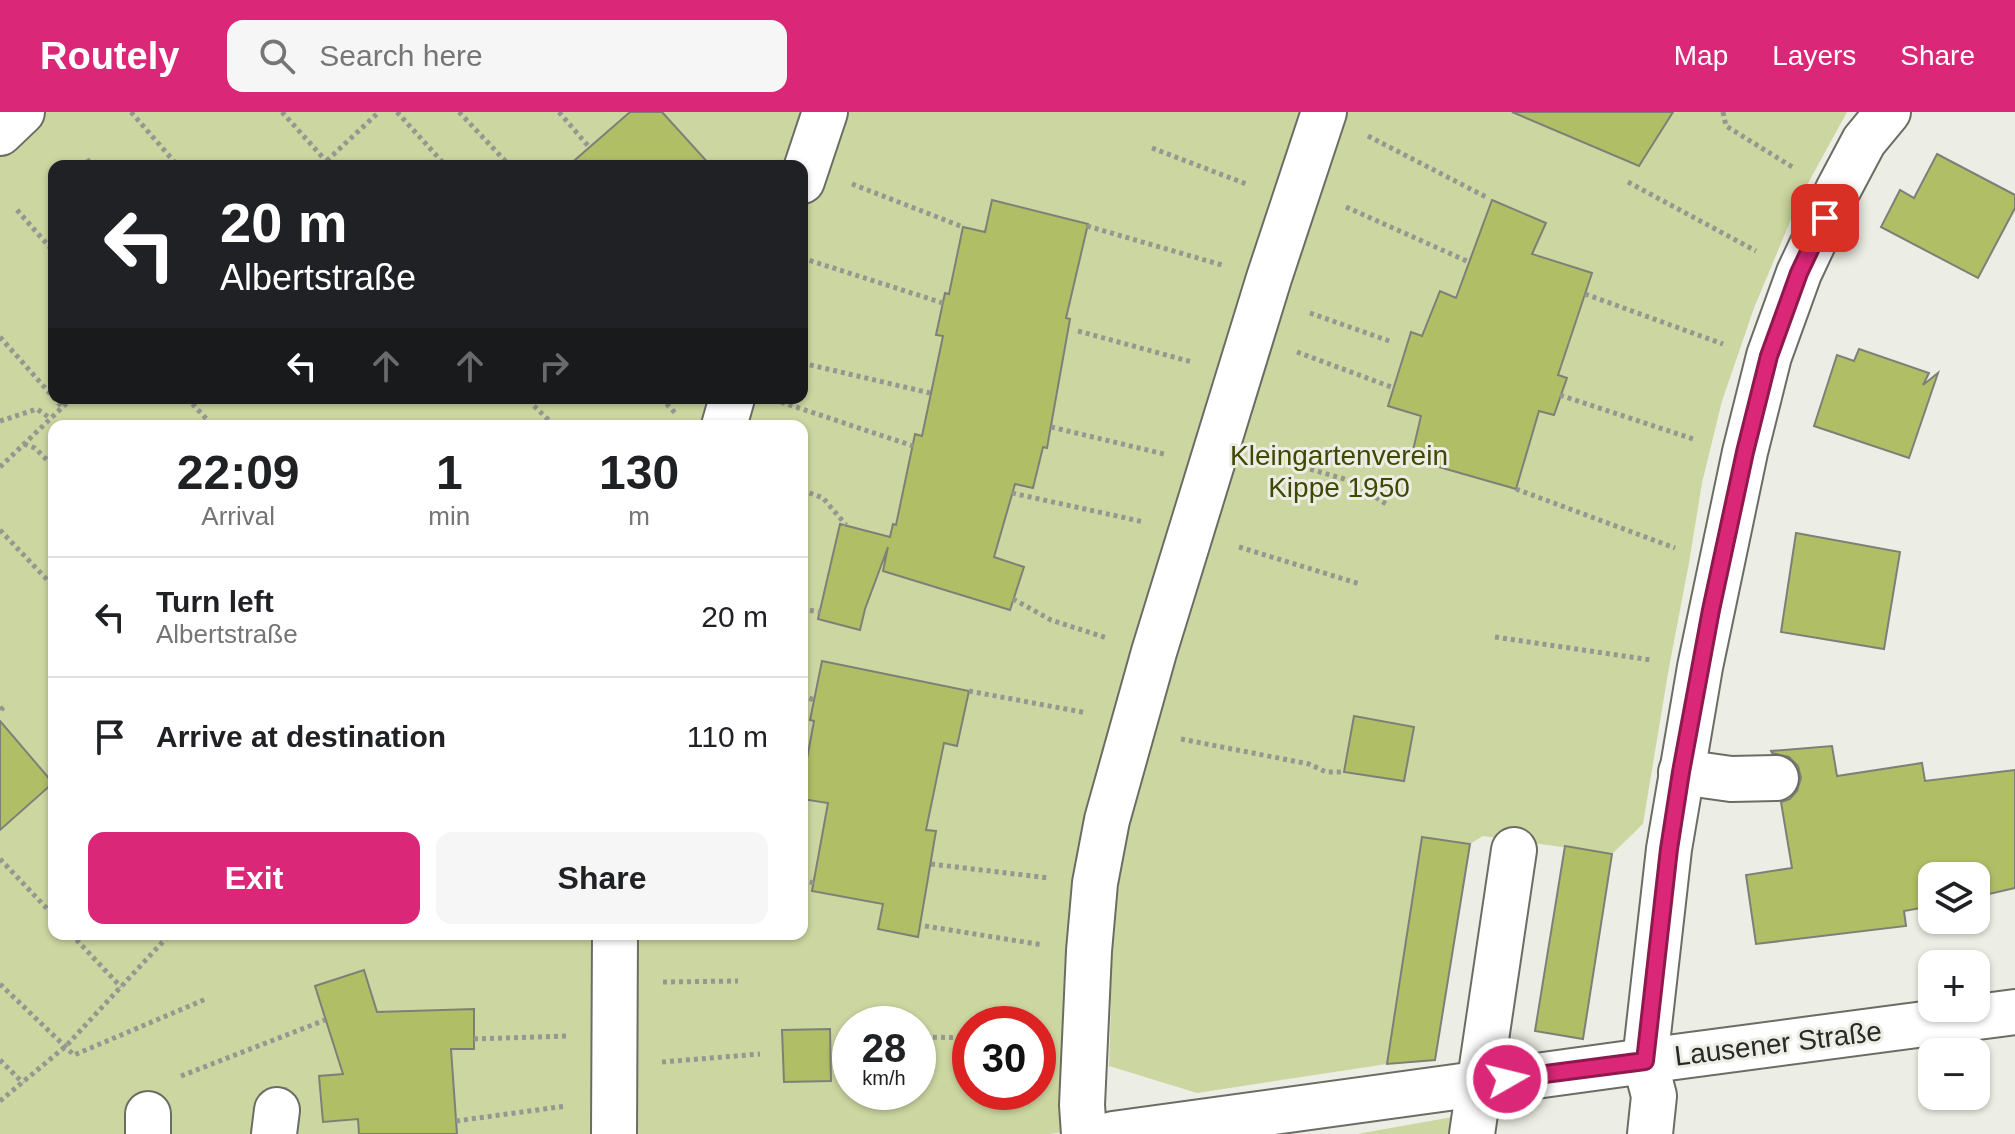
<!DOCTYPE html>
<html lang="en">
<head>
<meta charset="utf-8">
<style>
  :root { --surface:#fff; --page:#f6f6f6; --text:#202124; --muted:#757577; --line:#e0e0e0; --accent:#db2777 }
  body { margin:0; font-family:Helvetica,sans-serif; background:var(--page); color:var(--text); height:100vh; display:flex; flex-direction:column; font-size:30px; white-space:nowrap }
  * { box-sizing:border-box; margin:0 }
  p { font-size:26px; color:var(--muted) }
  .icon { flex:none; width:44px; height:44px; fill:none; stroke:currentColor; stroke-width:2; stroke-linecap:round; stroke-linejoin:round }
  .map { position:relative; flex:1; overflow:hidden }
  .side { position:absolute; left:48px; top:308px; width:760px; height:520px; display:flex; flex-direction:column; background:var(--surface); border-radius:16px; box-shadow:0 2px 6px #0004 }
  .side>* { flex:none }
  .guide { position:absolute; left:48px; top:48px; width:760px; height:244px; border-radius:16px; box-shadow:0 2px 6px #0004; background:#202124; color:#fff; overflow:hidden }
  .controls { position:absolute; left:1918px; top:750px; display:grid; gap:16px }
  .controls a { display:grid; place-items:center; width:72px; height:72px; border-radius:16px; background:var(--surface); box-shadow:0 2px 6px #0004; font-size:40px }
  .speed { position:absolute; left:832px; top:894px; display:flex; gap:16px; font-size:40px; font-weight:700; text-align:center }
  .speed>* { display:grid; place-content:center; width:104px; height:104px; border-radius:50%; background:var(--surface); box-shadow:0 2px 6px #0004; line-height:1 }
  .speed small { font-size:20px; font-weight:400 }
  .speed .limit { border:12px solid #d22; background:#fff; color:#111 }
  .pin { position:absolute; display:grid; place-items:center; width:68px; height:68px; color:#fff; margin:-34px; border-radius:16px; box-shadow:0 4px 12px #0006 }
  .me { position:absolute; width:88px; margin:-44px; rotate:82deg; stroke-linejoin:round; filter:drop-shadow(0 0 6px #0008) }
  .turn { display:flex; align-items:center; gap:28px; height:168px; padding:0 40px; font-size:36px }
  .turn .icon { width:104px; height:104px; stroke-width:2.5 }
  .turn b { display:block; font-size:56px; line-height:68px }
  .lanes { display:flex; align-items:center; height:76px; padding:0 40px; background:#0003; justify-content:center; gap:40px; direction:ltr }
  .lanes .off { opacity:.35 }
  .eta { display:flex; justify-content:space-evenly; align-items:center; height:136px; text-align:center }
  .eta b { font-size:48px; font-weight:700; line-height:56px }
  .primary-button { display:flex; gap:16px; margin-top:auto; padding:16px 40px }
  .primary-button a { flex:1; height:92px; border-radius:16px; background:var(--accent); color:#fff; font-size:32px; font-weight:700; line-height:92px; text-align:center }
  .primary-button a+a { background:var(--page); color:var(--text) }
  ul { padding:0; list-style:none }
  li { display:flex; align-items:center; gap:24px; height:120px; padding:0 40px; border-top:2px solid var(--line) }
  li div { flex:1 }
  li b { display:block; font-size:30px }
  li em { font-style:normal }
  header { display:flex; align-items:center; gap:48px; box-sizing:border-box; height:112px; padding:0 40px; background:var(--accent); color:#fff }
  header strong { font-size:38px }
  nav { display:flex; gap:44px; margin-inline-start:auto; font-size:28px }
  .search { width:560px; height:72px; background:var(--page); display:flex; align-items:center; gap:20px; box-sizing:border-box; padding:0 28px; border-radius:16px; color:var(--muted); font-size:30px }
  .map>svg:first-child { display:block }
  .green { fill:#ccd6a0; fill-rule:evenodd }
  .building { fill:#b0bf66; stroke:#7e8077; stroke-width:2 }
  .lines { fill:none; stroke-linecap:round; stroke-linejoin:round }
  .minor-casing { stroke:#6b6d65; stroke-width:48 }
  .path { stroke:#959790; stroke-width:5; stroke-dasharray:4 4; stroke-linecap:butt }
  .minor { stroke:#fff; stroke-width:44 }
  .route-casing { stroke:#8e194d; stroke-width:20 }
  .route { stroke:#db2777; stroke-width:14 }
  .labels { text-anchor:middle; stroke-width:6; stroke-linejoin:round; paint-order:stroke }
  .park-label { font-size:28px; fill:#404801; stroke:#eceee5 }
  .street-label { font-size:28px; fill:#292a27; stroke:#eceee5 }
</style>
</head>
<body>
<header>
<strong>Routely</strong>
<div class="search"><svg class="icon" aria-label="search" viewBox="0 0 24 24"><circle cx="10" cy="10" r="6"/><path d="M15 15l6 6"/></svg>Search here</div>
<nav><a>Map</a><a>Layers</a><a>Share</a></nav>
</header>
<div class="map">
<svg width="2015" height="1022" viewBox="0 0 2015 1022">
  <rect width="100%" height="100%" fill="#eceee5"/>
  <g class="green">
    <path d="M36,0h1811l-47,86 -46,110 -32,93 -20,82 -13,80 -21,110 -25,151 -31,30 -129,-18 -13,8 -48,-5 -35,225 -190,29 -88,-27 2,-66 -13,111 -32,21 -17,2h-1049v-990zM54,54h748v232h-748zM54,314h748v508h-748zM850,912h68v68h-68zM970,912h68v68h-68z"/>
    <polygon points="1475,1001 1472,1022 1357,1022"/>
  </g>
  <g class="building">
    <polygon points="630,0 662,0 711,54 568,54"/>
    <polygon points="1512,0 1673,0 1639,54"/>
    <polygon points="1937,42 2015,83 2015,96 1978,166 1881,115 1900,78 1914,86"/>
    <polygon points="992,88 1088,112 1066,206 1070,207 1047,336 1043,335 1033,376 1015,372 994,445 1024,455 1010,498 883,459 888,435 865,497 860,518 818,507 840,412 890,425 893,412 896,413 915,322 922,324 943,224 936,223 945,181 949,182 963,115 985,120"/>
    <polygon points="1492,88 1546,111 1532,142 1592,161 1558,263 1567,266 1554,303 1539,299 1516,377 1411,347 1421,304 1388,294 1411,220 1422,224 1440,179 1456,186"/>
    <polygon points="1859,237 1929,261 1923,273 1938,261 1909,346 1814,314 1837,243 1854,249"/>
    <polygon points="1796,421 1900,440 1884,537 1781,520"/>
    <polygon points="822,549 969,579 957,634 944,631 926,718 936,719 918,825 878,817 883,792 812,779 828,691 802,687 802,674 814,609 810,608"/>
    <polygon points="1354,604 1414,615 1404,669 1344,660"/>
    <polygon points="0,609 53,671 0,718"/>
    <polygon points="1832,634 1837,664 1922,651 1925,669 2015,658 2015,776 1976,785 1976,764 1932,764 1932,794 1904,799 1906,814 1756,832 1746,763 1792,756 1781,690 1790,687 1797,679 1801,666 1798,654 1789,645 1772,641 1771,639"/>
    <polygon points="1422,725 1470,732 1435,948 1387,952"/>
    <polygon points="1565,734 1612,742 1583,927 1535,919"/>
    <polygon points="364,858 377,900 474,897 474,937 451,937 457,1022 359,1022 358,1007 323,1010 319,964 343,962 315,874"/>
    <polygon points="830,917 831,969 784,970 782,918"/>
  </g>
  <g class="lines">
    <defs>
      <g id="minor">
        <polyline points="0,21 22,0"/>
        <polyline points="802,69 825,0"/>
        <polyline points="724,314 732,286"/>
        <polyline points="1681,660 1731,667 1776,666"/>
        <polyline points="148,1022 148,1002"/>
        <polyline points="274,1022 277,998"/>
        <polyline points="614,1022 615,822"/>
        <polyline points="1084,1022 1082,993 1089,839 1095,771 1107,708 1154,540 1269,166 1324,0"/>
        <polyline points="1113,1022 1645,949 2015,900"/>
        <polyline points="1472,1022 1514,738"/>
        <polyline points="1650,1022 1654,984 1645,949 1669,737 1700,555 1745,340 1769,244 1799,161 1838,78 1864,29 1888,0"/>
      </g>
    </defs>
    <use href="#minor" class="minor-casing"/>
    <g class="path">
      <polyline points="131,0 178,54"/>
      <polyline points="282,0 326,49"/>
      <polyline points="397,0 446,54"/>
      <polyline points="459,0 510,54"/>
      <polyline points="559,0 589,35"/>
      <polyline points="1723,0 1726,14 1794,56"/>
      <polyline points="1368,24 1488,86"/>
      <polyline points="1152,36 1249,73"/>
      <polyline points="87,47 92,54"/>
      <polyline points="321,54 379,0"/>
      <polyline points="1628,70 1756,139"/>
      <polyline points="852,72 963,115"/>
      <polyline points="1346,95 1469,150"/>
      <polyline points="17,98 54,140"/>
      <polyline points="1087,114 1222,153"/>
      <polyline points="802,146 943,191"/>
      <polyline points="1585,182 1723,232"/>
      <polyline points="1310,201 1392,230"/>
      <polyline points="1078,219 1192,250"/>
      <polyline points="0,225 62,295"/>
      <polyline points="1297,240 1394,276"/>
      <polyline points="802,251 930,281"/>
      <polyline points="1560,283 1696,328"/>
      <polyline points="187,286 213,314"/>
      <polyline points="661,286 677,303"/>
      <polyline points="781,290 913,334"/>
      <polyline points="534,294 555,314"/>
      <polyline points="0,309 37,297 50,306"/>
      <polyline points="1051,315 1164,342"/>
      <polyline points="24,332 35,336 54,355"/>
      <polyline points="1264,344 1348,368 1388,393"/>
      <polyline points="0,355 72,286"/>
      <polyline points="1516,377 1675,436"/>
      <polyline points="802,378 823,386 846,413"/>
      <polyline points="1012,381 1144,410"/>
      <polyline points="0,418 54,475"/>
      <polyline points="1239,435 1360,472"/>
      <polyline points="1013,487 1051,508 1107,526"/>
      <polyline points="802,497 820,500"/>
      <polyline points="1495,525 1651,548"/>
      <polyline points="969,579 1087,601"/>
      <polyline points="802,583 814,588"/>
      <polyline points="0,595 2,597 0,599"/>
      <polyline points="1181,627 1309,652 1326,660 1344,660"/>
      <polyline points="0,747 54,804"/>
      <polyline points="931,752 1049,766"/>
      <polyline points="802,768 814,771"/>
      <polyline points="925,814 1043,833"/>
      <polyline points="71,822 121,875"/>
      <polyline points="502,824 510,822"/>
      <polyline points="663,870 738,869"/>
      <polyline points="0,872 74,943 206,887"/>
      <polyline points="925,925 970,926"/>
      <polyline points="474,927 566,924"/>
      <polyline points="0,948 23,971"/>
      <polyline points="662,950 760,942"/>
      <polyline points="181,964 325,908"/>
      <polyline points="0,989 66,934 170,822"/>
      <polyline points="456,1009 566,994"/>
    </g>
    <use href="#minor" class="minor"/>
  </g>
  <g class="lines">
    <defs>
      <polyline id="route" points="1507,967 1645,949 1669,737 1681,660 1711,498 1745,340 1769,244 1799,161 1825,106"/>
    </defs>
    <use href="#route" class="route-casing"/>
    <use href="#route" class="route"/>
  </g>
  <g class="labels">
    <g class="park-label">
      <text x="1339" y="353">Kleingartenverein<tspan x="1339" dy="32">Kippe 1950</tspan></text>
    </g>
    <g class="street-label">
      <text transform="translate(1778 931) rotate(-7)" y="10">Lausener Straße</text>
    </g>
  </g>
</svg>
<div class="controls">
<a><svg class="icon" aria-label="layers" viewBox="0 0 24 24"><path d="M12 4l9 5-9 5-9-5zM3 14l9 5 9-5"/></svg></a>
<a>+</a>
<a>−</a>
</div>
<div class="speed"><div>28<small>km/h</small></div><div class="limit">30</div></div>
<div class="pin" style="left:1825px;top:106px;background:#d93025"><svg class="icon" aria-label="arrive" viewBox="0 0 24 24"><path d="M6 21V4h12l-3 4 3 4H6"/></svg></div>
<svg class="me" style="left:1507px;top:967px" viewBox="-20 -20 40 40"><circle r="17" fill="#db2777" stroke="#fff" stroke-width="3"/><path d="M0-11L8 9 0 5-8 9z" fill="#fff"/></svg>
<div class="guide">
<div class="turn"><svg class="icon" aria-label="left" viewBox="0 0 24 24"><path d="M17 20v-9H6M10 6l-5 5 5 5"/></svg><div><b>20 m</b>Albertstraße</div></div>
<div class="lanes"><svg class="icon" aria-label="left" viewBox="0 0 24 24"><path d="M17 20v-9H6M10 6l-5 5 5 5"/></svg><svg class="icon off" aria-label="ahead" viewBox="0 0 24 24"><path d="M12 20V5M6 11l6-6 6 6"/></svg><svg class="icon off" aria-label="ahead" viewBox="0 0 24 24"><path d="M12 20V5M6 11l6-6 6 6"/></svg><svg class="icon off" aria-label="right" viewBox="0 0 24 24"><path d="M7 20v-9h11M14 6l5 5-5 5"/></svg></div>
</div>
<section class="side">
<div class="eta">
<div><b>22:09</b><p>Arrival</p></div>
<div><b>1</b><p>min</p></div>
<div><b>130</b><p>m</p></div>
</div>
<ul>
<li><svg class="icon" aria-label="left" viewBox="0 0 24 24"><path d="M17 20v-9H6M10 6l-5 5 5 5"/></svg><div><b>Turn left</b><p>Albertstraße</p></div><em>20 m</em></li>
<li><svg class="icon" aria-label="arrive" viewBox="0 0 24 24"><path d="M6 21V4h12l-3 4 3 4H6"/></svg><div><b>Arrive at destination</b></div><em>110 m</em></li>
</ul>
<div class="primary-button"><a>Exit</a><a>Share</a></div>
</section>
</div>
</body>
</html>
